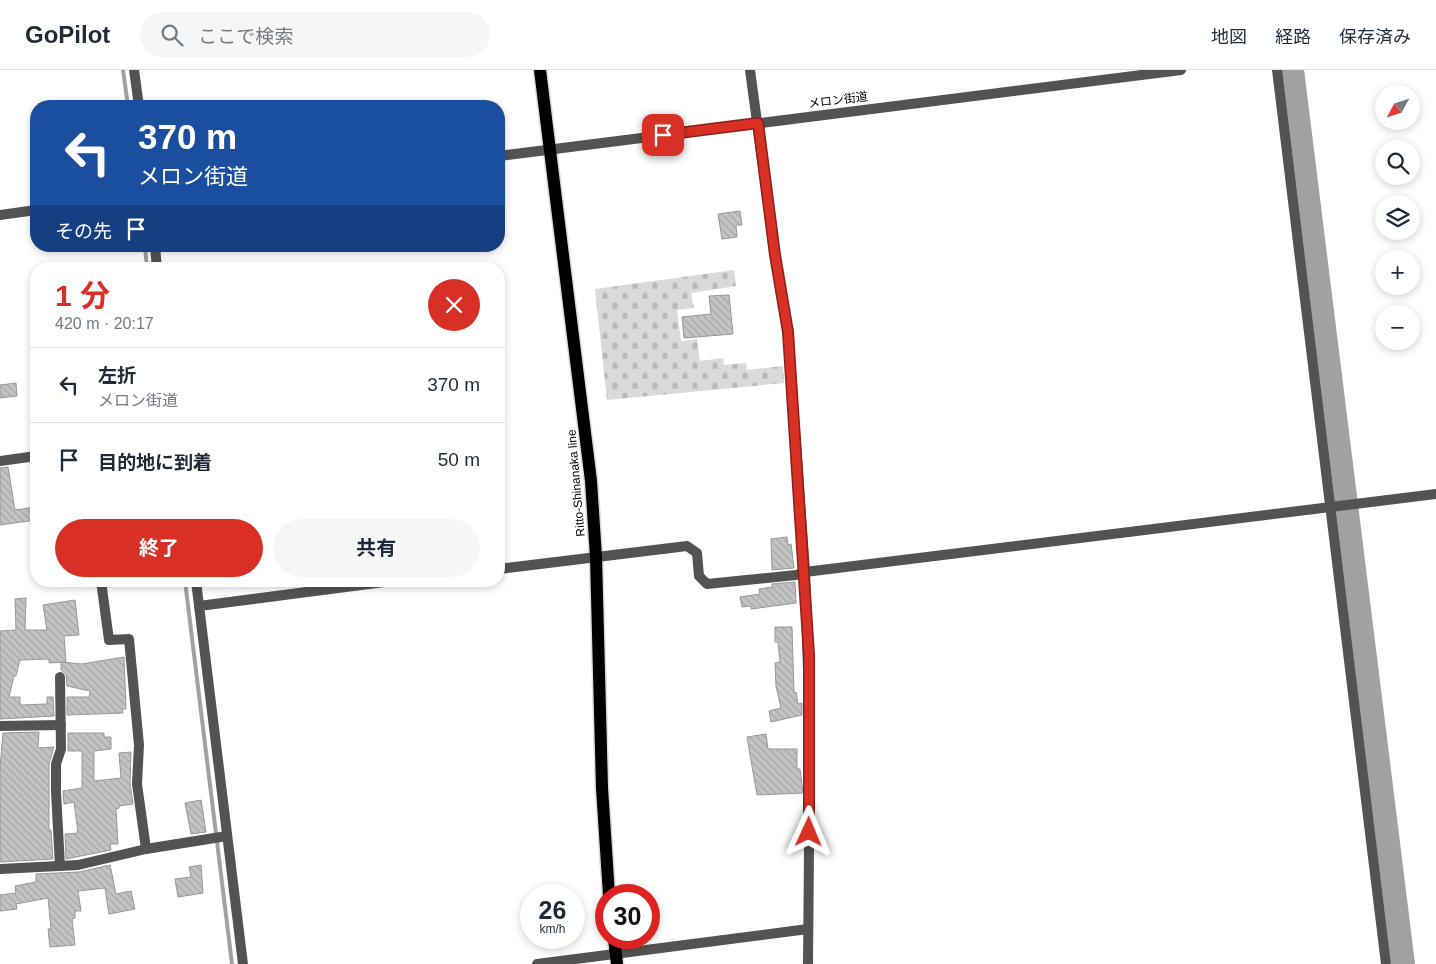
<!DOCTYPE html>
<html lang="ja">
<head>
<meta charset="utf-8">
<style>
  :root { --surface:#fff; --page:#f6f6f7; --text:#1f2937; --muted:#747a83; --line:#e0e1e3; --accent:#d93025 }
  body { margin:0; font-family:Arial,"Noto Sans JP",sans-serif; background:var(--page); color:var(--text); height:100vh; display:flex; flex-direction:column; font-size:19px; white-space:nowrap }
  * { box-sizing:border-box; margin:0 }
  p { font-size:16px; color:var(--muted) }
  .icon { flex:none; width:28px; height:28px; fill:none; stroke:currentColor; stroke-width:2; stroke-linecap:round; stroke-linejoin:round }
  .map { position:relative; flex:1; overflow:hidden }
  .panel { position:absolute; left:30px; top:192px; width:475px; height:325px; display:flex; flex-direction:column; background:var(--surface); border-radius:20px; box-shadow:0 2px 8px #0003 }
  .panel>* { flex:none }
  .hud { position:absolute; left:30px; top:30px; width:475px; height:152px; border-radius:20px; box-shadow:0 2px 8px #0003; background:#1a4fa0; color:#fff; overflow:hidden }
  .needle { width:32px; rotate:230deg }
  .buttons { position:absolute; left:1375px; top:15px; display:grid; gap:10px }
  .buttons a { display:grid; place-items:center; width:45px; height:45px; border-radius:50%; background:var(--surface); box-shadow:0 2px 8px #0003; font-size:25px }
  .speed { position:absolute; left:520px; top:814px; display:flex; gap:10px; font-size:25px; font-weight:700; text-align:center }
  .speed>* { display:grid; place-content:center; width:65px; height:65px; border-radius:50%; background:var(--surface); box-shadow:0 2px 8px #0003; line-height:1 }
  .speed small { font-size:12px; font-weight:400 }
  .speed .limit { border:8px solid #d22; background:#fff; color:#111 }
  .pin { position:absolute; display:grid; place-items:center; width:42px; height:42px; color:#fff; margin:-21px; border-radius:10px; box-shadow:0 2px 8px #0006 }
  .me { position:absolute; width:55px; margin:-28px; rotate:1deg; stroke-linejoin:round; filter:drop-shadow(0 0 4px #0008) }
  .turn { display:flex; align-items:center; gap:18px; height:105px; padding:0 25px; font-size:22px }
  .turn .icon { width:65px; height:65px; stroke-width:2.5 }
  .turn b { display:block; font-size:35px; line-height:42px }
  .then { display:flex; align-items:center; height:48px; padding:0 25px; background:#0003; gap:10px; font-size:19px }
  .round { display:grid; place-items:center; flex:none; width:52px; height:52px; border-radius:26px; background:var(--page) }
  .summary { display:flex; align-items:center; justify-content:space-between; height:85px; padding:0 25px }
  h1 { font-size:30px; font-weight:700; line-height:38px; color:var(--accent) }
  .cta { display:flex; gap:10px; margin-top:auto; padding:10px 25px }
  .cta a { flex:1; height:58px; border-radius:30px; background:var(--accent); color:#fff; font-size:20px; font-weight:700; line-height:58px; text-align:center }
  .cta a+a { background:var(--page); color:var(--text) }
  ul { padding:0; list-style:none }
  li { display:flex; align-items:center; gap:15px; height:75px; padding:0 25px; border-top:1px solid var(--line) }
  li div { flex:1 }
  li b { display:block; font-size:19px }
  li em { font-style:normal }
  header { display:flex; align-items:center; gap:30px; box-sizing:border-box; height:70px; padding:0 25px; background:var(--surface); border-bottom:1px solid var(--line) }
  header strong { font-size:24px }
  nav { display:flex; gap:28px; margin-inline-start:auto; font-size:18px }
  .search { width:350px; height:45px; background:var(--page); display:flex; align-items:center; gap:12px; box-sizing:border-box; padding:0 18px; border-radius:28px; color:var(--muted); font-size:19px }
  .map>svg:first-child { display:block }
  .cemetery { fill:url(#cemetery-stones) }
  .lines { fill:none; stroke-linecap:round; stroke-linejoin:round }
  .stream { stroke:#a1a1a1; stroke-width:4 }
  .river { stroke:#a1a1a1; stroke-width:24 }
  .building { fill:url(#building-back-hatch); stroke:#979797 }
  .primary-casing { stroke:#dbdbdb; stroke-width:15 }
  .minor { stroke:#535353; stroke-width:10 }
  .tertiary { stroke:#535353; stroke-width:10 }
  .primary { stroke:#000; stroke-width:12 }
  .route-casing { stroke:#8d1f18; stroke-width:12 }
  .route { stroke:#d93025; stroke-width:9 }
  .labels { text-anchor:middle; stroke-width:4; stroke-linejoin:round; paint-order:stroke }
  .street-label { font-size:12px; fill:#000; stroke:#fff }
</style>
</head>
<body>
<header>
<strong>GoPilot</strong>
<div class="search"><svg class="icon" aria-label="search" viewBox="0 0 24 24"><circle cx="10" cy="10" r="6"/><path d="M15 15l6 6"/></svg>ここで検索</div>
<nav><a>地図</a><a>経路</a><a>保存済み</a></nav>
</header>
<div class="map">
<svg width="1436" height="894" viewBox="0 0 1436 894">
  <defs>
    <pattern id="cemetery-stones" width="16" height="16" patternUnits="userSpaceOnUse" patternTransform="scale(1.25)"><rect width="16" height="16" fill="#dadada"/><path d="M2 7V4a2 2 0 0 1 4 0v3zM10 15v-3a2 2 0 0 1 4 0v3z" fill="#b9b9b9"/></pattern>
    <pattern id="building-back-hatch" width="6" height="6" patternUnits="userSpaceOnUse" patternTransform="scale(1.25)"><rect width="6" height="6" fill="#c3c3c3"/><path d="M-1 5l2 2M0 0l6 6M5-1l2 2" fill="none" stroke="#a6a6a6"/></pattern>
  </defs>
  <rect width="100%" height="100%" fill="#fff"/>
  <polygon class="cemetery" points="734,200 736,216 691,223 694,238 677,240 681,271 697,269 700,291 723,288 724,295 746,293 747,300 783,296 784,313 607,330 595,219"/>
  <g class="lines">
    <g class="stream">
      <polyline points="123,0 128,36"/>
      <polyline points="145,176 147,199"/>
      <polyline points="185,511 232,894"/>
    </g>
    <polyline class="river" points="1292,0 1403,894"/>
  </g>
  <g class="building">
    <polygon points="740,141 742,155 736,155 737,167 722,169 718,144"/>
    <polygon points="729,225 733,264 684,268 682,247 711,244 709,226"/>
    <polygon points="16,313 17,326 0,328 0,315"/>
    <polygon points="8,397 15,440 36,437 36,450 0,455 0,398"/>
    <polygon points="787,467 788,475 791,474 794,498 772,500 771,469"/>
    <polygon points="795,512 796,533 751,539 751,536 742,537 740,527 760,524 759,519 772,517 772,514"/>
    <polygon points="26,528 25,560 47,560 43,535 75,530 79,565 64,566 66,592 49,593 49,589 20,590 16,606 14,606 9,627 20,627 20,635 47,634 47,627 53,627 54,646 0,649 0,561 16,560 15,529"/>
    <polygon points="775,557 792,557 794,623 796,622 798,634 802,633 802,645 771,652 769,641 781,638 776,616 775,593 780,592 778,572 775,572"/>
    <polygon points="124,587 126,639 122,639 123,643 67,645 67,627 89,627 90,621 67,616 66,604 61,600 61,592 82,594"/>
    <polygon points="39,662 38,678 54,677 49,694 49,760 51,760 53,789 0,792 0,698 3,663"/>
    <polygon points="68,663 104,663 104,667 111,667 111,679 94,681 94,711 121,708 119,683 131,682 130,714 133,734 119,736 119,738 116,739 118,774 110,774 111,780 66,789 65,764 78,763 74,732 64,734 63,721 82,718 82,681 68,681"/>
    <polygon points="766,664 768,679 797,679 797,699 800,699 803,723 757,725 747,667"/>
    <polygon points="201,730 206,762 191,764 185,733"/>
    <polygon points="110,795 116,824 131,821 135,839 109,844 105,818 78,821 81,841 75,841 75,848 72,849 75,875 50,877 48,859 51,859 48,828 16,834 17,839 0,841 0,825 16,823 15,816 36,812 36,804 79,802"/>
    <polygon points="201,795 203,823 178,827 175,809 191,807 189,797"/>
  </g>
  <g class="lines">
    <defs>
      <g id="primary">
        <polyline points="540,0 591,411 596,487 602,718 609,825"/>
        <polyline points="614,868 617,894"/>
      </g>
    </defs>
    <use href="#primary" class="primary-casing"/>
    <g class="minor">
      <polyline points="134,0 139,36"/>
      <polyline points="750,0 775,185 788,261 805,502 810,666 808,894"/>
      <polyline points="1277,0 1386,894"/>
      <polyline points="155,176 157,199"/>
      <polyline points="0,391 36,386"/>
      <polyline points="499,499 687,476 697,483 699,506 707,514 796,505 805,502 1436,424"/>
      <polyline points="101,511 109,570 129,569 139,675 137,714 146,779"/>
      <polyline points="196,511 243,894"/>
      <polyline points="199,536 392,511"/>
      <polyline points="60,607 61,679 56,694 56,722 60,796"/>
      <polyline points="0,656 61,655"/>
      <polyline points="0,799 78,795 146,779 227,766"/>
      <polyline points="537,894 808,859"/>
    </g>
    <g class="tertiary">
      <polyline points="499,86 1181,0"/>
      <polyline points="0,145 36,140"/>
    </g>
    <use href="#primary" class="primary"/>
  </g>
  <g class="lines">
    <defs>
      <polyline id="route" points="663,65 758,53 775,185 788,262 809,585 809,762"/>
    </defs>
    <use href="#route" class="route-casing"/>
    <use href="#route" class="route"/>
  </g>
  <g class="labels">
    <g class="street-label">
      <text transform="translate(838 30) rotate(-7)" y="4">メロン街道</text>
      <text transform="translate(576 413) rotate(-95)" y="4">Ritto-Shinanaka line</text>
    </g>
  </g>
</svg>
<div class="buttons">
<a><svg class="needle" viewBox="-14 -14 28 28"><path d="M0-13l5 13h-10z" fill="#e53935"/><path d="M0 13l5-13h-10z" fill="#747a83"/></svg></a>
<a><svg class="icon" aria-label="search" viewBox="0 0 24 24"><circle cx="10" cy="10" r="6"/><path d="M15 15l6 6"/></svg></a>
<a><svg class="icon" aria-label="layers" viewBox="0 0 24 24"><path d="M12 4l9 5-9 5-9-5zM3 14l9 5 9-5"/></svg></a>
<a>+</a>
<a>−</a>
</div>
<div class="speed"><div>26<small>km/h</small></div><div class="limit">30</div></div>
<div class="pin" style="left:663px;top:65px;background:#d93025"><svg class="icon" aria-label="arrive" viewBox="0 0 24 24"><path d="M6 21V4h12l-3 4 3 4H6"/></svg></div>
<svg class="me" style="left:809px;top:762px" viewBox="-20 -20 40 40"><path d="M0-17L14 15 0 8-14 15z" fill="#d93025" stroke="#fff" stroke-width="4"/></svg>
<div class="hud">
<div class="turn"><svg class="icon" aria-label="left" viewBox="0 0 24 24"><path d="M17 20v-9H6M10 6l-5 5 5 5"/></svg><div><b>370 m</b>メロン街道</div></div>
<div class="then">その先<svg class="icon" aria-label="arrive" viewBox="0 0 24 24"><path d="M6 21V4h12l-3 4 3 4H6"/></svg></div>
</div>
<section class="panel">
<div class="summary"><div><h1>1 分</h1><p>420 m · 20:17</p></div><a class="round" style="background:#d93025;color:#fff"><svg class="icon" aria-label="close" viewBox="0 0 24 24"><path d="M6 6l12 12M18 6L6 18"/></svg></a></div>
<ul>
<li><svg class="icon" aria-label="left" viewBox="0 0 24 24"><path d="M17 20v-9H6M10 6l-5 5 5 5"/></svg><div><b>左折</b><p>メロン街道</p></div><em>370 m</em></li>
<li><svg class="icon" aria-label="arrive" viewBox="0 0 24 24"><path d="M6 21V4h12l-3 4 3 4H6"/></svg><div><b>目的地に到着</b></div><em>50 m</em></li>
</ul>
<div class="cta"><a>終了</a><a>共有</a></div>
</section>
</div>
</body>
</html>
